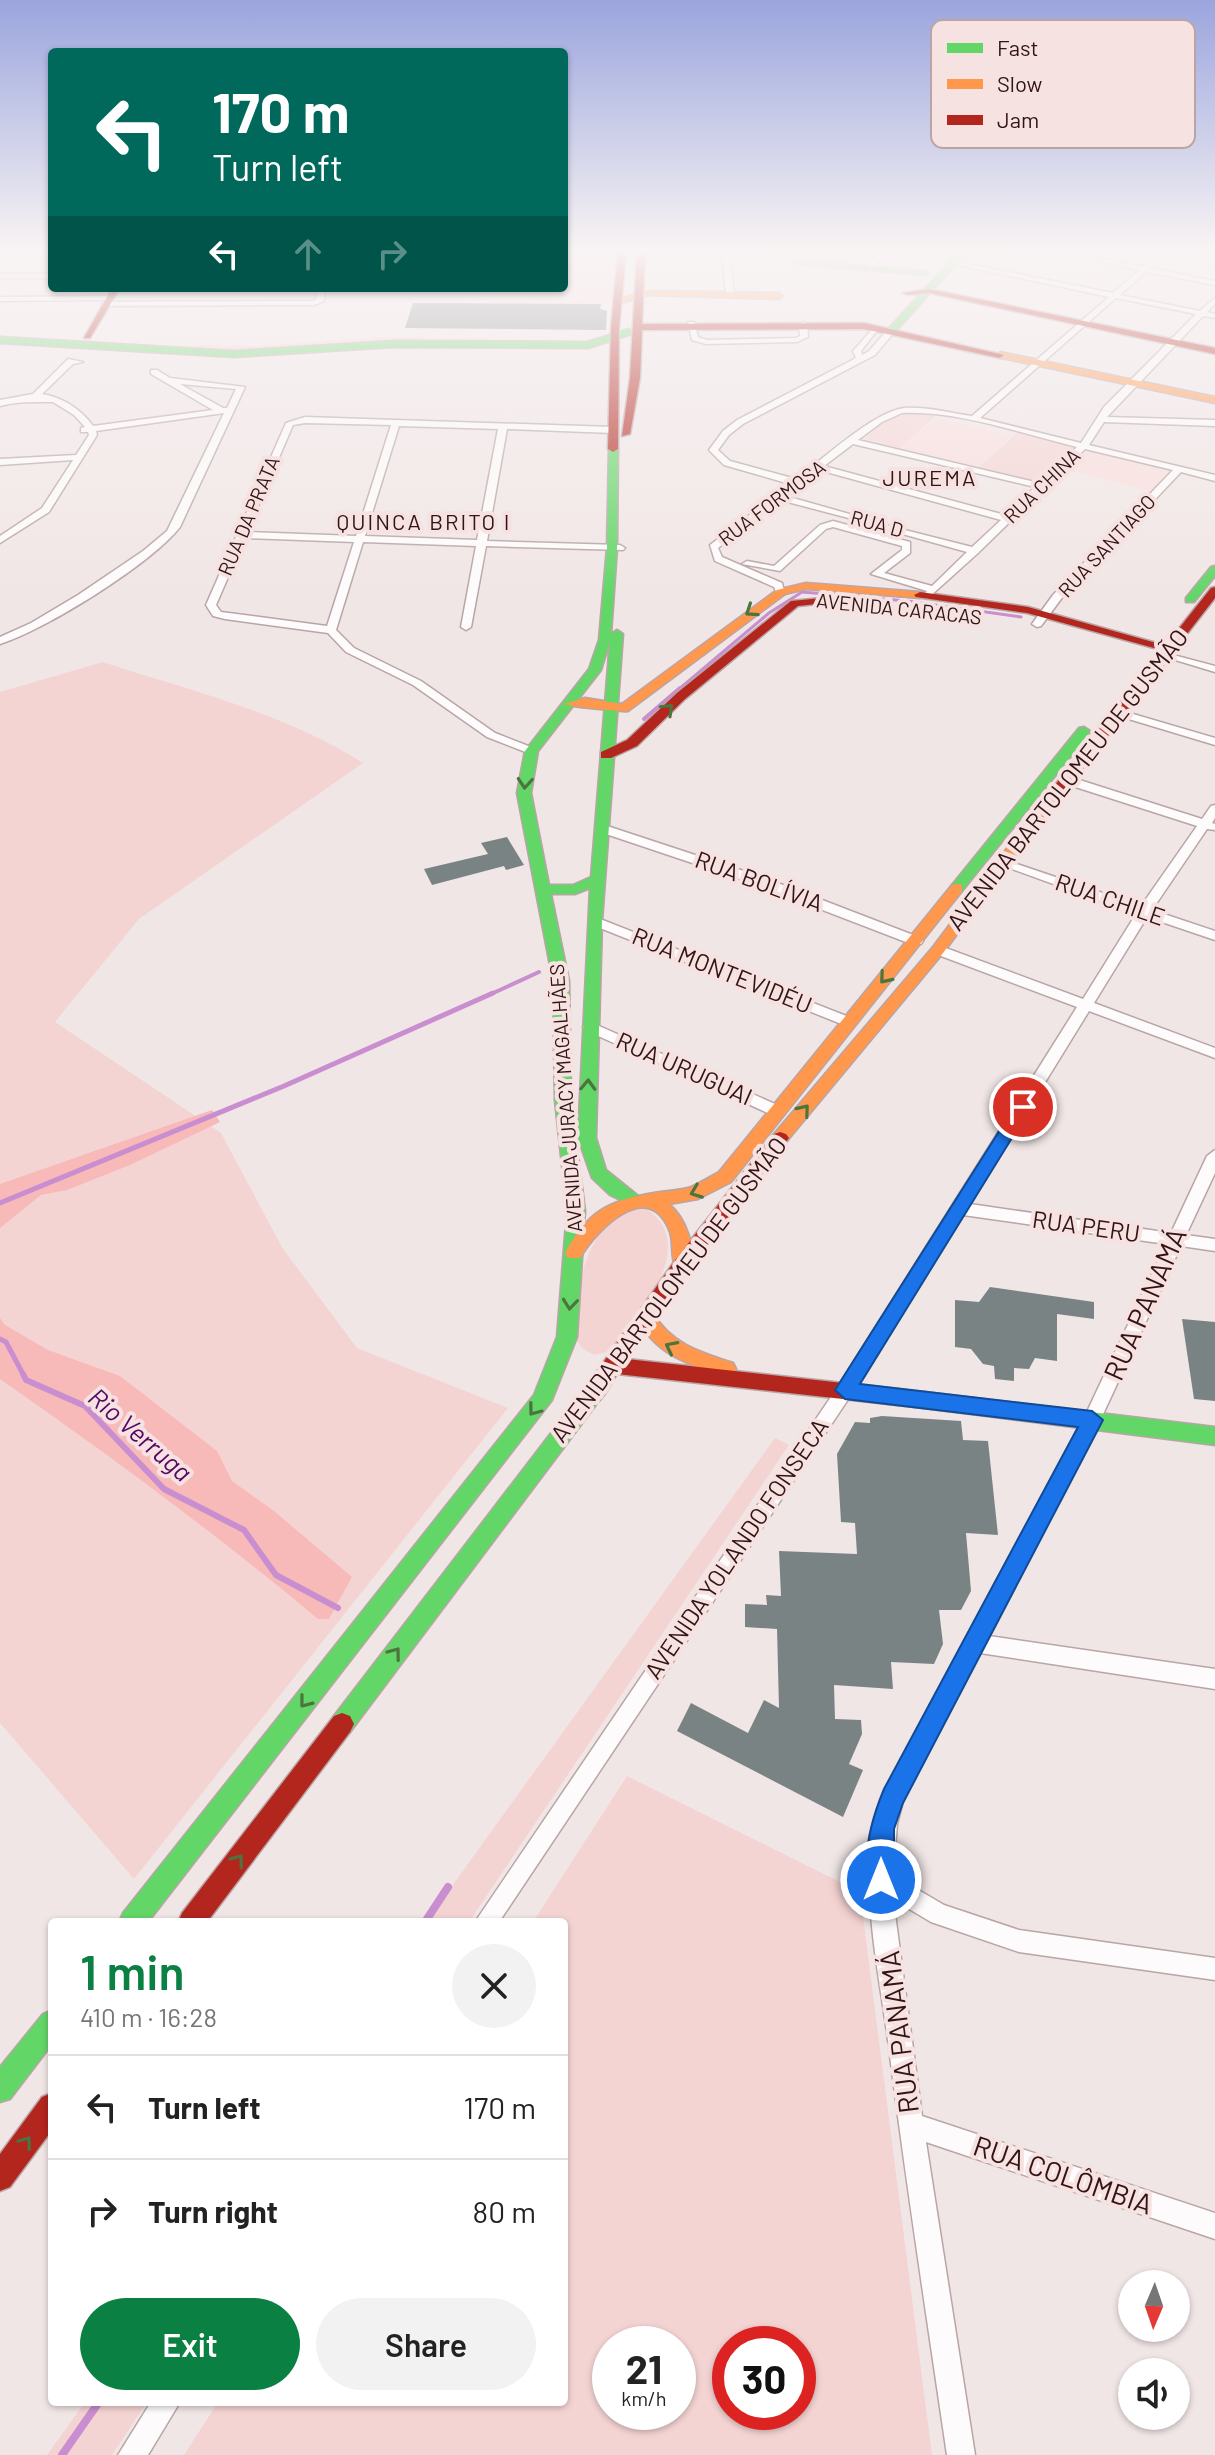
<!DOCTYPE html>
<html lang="en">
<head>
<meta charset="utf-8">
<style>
  :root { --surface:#fff; --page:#f2f2f2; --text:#222; --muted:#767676; --line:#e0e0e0; --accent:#0b8043 }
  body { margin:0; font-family:Barlow,sans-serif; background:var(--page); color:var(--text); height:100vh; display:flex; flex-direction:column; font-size:30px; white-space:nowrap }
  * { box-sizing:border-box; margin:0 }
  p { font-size:26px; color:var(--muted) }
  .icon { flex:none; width:44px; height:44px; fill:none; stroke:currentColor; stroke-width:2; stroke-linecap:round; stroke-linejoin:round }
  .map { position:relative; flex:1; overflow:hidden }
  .side { position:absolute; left:48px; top:1918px; width:520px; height:488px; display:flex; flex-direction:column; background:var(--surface); border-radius:8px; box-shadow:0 2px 6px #0004 }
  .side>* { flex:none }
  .hud { position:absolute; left:48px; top:48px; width:520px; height:244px; border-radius:8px; box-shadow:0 2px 6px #0004; background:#00695c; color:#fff; overflow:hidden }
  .needle { width:52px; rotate:182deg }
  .tools { position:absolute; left:1118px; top:2270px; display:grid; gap:16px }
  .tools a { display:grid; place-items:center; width:72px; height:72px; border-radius:50%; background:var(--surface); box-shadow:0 2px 6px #0004; font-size:40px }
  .speed { position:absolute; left:592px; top:2326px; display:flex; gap:16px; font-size:40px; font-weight:700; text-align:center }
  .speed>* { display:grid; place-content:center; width:104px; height:104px; border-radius:50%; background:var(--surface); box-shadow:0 2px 6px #0004; line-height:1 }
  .speed small { font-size:20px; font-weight:400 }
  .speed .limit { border:12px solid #d22; background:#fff; color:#111 }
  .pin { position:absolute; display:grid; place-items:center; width:68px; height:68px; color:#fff; margin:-34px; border:4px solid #fff; border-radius:50%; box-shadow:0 2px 8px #0007 }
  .me { position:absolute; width:88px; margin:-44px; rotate:0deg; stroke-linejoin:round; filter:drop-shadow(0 0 6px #0008) }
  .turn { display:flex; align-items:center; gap:28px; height:168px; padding:0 32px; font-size:36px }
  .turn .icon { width:104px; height:104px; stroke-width:2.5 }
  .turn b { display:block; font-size:56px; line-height:68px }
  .lanes { display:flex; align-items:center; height:76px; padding:0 32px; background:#0003; justify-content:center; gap:40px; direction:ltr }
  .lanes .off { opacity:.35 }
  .round { display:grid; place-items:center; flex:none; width:84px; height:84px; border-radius:42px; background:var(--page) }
  .headline { display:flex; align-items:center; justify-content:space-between; height:136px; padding:0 32px }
  h1 { font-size:48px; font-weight:600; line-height:60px; color:var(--accent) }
  .primary-button { display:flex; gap:16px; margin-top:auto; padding:16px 32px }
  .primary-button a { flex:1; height:92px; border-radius:48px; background:var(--accent); color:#fff; font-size:32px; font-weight:600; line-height:92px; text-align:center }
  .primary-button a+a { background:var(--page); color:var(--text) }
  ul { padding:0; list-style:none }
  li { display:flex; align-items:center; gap:24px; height:104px; padding:0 32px; border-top:2px solid var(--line) }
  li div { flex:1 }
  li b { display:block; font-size:30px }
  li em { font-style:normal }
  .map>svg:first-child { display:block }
  .built { fill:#f8dddc }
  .green { fill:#f4d4d3; fill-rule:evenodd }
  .forest { fill:#f8b9b9 }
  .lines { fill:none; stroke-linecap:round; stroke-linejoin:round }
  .stream-far4 { stroke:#c88ed0; stroke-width:3 }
  .stream-far3 { stroke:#c88ed0; stroke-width:4 }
  .stream-far2 { stroke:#c88ed0; stroke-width:5 }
  .stream-far1 { stroke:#c88ed0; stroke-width:6 }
  .stream { stroke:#c88ed0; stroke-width:8 }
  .building { fill:#7a8384 }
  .street-casing { stroke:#b9a5a5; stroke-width:3 }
  .fast-casing { stroke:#b9a5a5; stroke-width:3 }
  .slow-casing { stroke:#b9a5a5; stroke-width:3 }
  .jam-casing { stroke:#b9a5a5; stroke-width:3 }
  .street { fill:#fdfbfb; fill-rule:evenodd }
  .fast { fill:#63d668; fill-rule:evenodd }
  .slow { fill:#ff974d; fill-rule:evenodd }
  .jam { fill:#b3261e; fill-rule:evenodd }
  .oneway { stroke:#4b743e }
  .route { fill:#1a73e8; stroke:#114b97; stroke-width:2 }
  .labels { text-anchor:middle; stroke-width:8; stroke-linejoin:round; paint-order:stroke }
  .far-street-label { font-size:20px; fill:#331314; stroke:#f5e2e1 }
  .far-neighbourhood-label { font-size:22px; letter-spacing:2px; fill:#331314; stroke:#f5e2e1 }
  .street-label { font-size:24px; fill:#331314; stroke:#f5e2e1 }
  .water-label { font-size:26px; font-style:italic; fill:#560764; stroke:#f5e2e1 }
  .near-street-label { font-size:28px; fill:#331314; stroke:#f5e2e1 }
  .key { fill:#f5e2e1; stroke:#bba4a4; stroke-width:2 }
  .key-label { font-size:22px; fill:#331314 }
</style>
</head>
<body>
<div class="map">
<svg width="1215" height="2455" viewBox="0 0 1215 2455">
  <rect width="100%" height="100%" fill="#f1e6e6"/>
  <g class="built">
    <polygon points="564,253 615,253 615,259 606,261 607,266 615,268 612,300 601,304 329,302 331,288 564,288"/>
    <polygon points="937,418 1013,435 979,467 899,448"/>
    <polygon points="1087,451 1170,470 1150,491 1067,470"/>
  </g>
  <g class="green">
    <polygon points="386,337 563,341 377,343 254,352 194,349 197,345 258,346"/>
    <polygon points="913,413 936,416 899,448 864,439 891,417"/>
    <polygon points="1018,432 1076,448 1037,484 979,467"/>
    <path d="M103,662c88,29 182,51 260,101l-224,156 -84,103 166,111 62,116 74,99 151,60 -374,471 -134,-156v-1031z"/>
    <path d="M646,1209c55,34 -7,108 -34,142l-18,4 -12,-7 -6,-9c6,-63 0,-79 42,-129z"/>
    <polygon points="775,1438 789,1445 469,1922 426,1922"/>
    <path d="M627,1776l233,116 72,563h-748l34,-53h346v-480h-31zM610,2344h68v68h-68zM730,2344h68v68h-68z"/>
    <polygon points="85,2402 147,2402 112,2455 47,2455"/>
  </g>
  <g class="forest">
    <polygon points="212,1110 220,1122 130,1165 67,1190 41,1195 0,1228 0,1184"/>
    <path d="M0,1318l5,7 43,25 72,26 97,75 15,30 42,30 78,66 -23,42h-11c-103,-86 -209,-164 -318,-240z"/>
  </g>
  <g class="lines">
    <polyline class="stream-far4" points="678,690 769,613 802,592 907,601 1021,617"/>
    <g class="stream-far3">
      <polyline points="644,719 680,688"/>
      <polyline points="489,995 539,972"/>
    </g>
    <g class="stream-far2">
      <polyline points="0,1203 284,1086 493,993"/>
      <polyline points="0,1339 6,1342 24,1376"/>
    </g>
    <polyline class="stream-far1" points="23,1374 26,1380 85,1406 164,1489 244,1530 276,1575 338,1608"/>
    <g class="stream">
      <polyline points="425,1922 448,1887"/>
      <polyline points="62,2455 99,2402"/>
    </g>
  </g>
  <g class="building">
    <polygon points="413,303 601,304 600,309 607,311 606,330 405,328"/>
    <polygon points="507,837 524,865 506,870 504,866 432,885 424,869 488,854 481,843"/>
    <polygon points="990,1287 1094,1302 1094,1319 1057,1314 1057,1361 1035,1358 1029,1369 1014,1368 1014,1381 995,1379 994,1366 983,1364 971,1349 955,1347 955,1300 979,1302"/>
    <polygon points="1182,1319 1215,1322 1215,1401 1194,1399"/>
    <polygon points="882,1416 961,1421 963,1440 988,1441 998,1535 966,1533 971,1591 961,1610 939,1610 943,1644 934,1664 891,1662 893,1689 834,1685 835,1719 861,1720 862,1734 849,1764 863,1770 843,1817 677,1731 691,1703 748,1733 764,1700 779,1708 777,1629 745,1627 745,1604 767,1605 766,1595 781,1596 779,1551 857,1554 855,1523 841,1522 837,1454 855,1422 870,1423 870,1418"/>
  </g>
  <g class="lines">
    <defs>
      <g id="street">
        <rect x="0" y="253" width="52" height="4"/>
        <polygon points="722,253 729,253 734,294 730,296 726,294"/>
        <polygon points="877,253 885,253 872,271 866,271"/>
        <path d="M1060,253h13l70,14 16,-14h7l-16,15 65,13v4l-69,-13 -26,23 80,16 15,-13v6l-8,8 8,2v4l-12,-2 -96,101 108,3v6l-111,-4 -15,23 126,30v6l-34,-9 -120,127 -20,27 -4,1 -5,-3 21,-29 120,-125 -88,-21 -107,104 -51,46 -5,-3 5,-5 -56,-17 31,-24v-4l-69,-19 -7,2 -46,42 -38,-7 5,-3 27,5 46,-41 13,-4 77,21v11l-26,20 48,13 35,-34 -86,-24v-4l91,23 29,-27 -182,-50 -33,26 74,21v4l-80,-21 -62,48 4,9 60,26 3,11h-8l-3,-7 -59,-26 -5,-16 80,-61 -66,-19 -15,-15 14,-19 14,-11 119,-62 -3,-7 22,-25 4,2 -18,23 1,4 7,-4 20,-23 7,2 -21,25 -132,69 -14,11 -11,15 12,11 66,18c26,-19 77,-67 108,-71 22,-2 46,5 68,8l137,-119 -160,-34 4,-2 160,32 26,-23zM1116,298l80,16 -92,93 -23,36 -101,-25zM902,413c55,-3 121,21 175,34l-38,36 -181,-43 24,-18zM853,444l182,43 -30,28 -181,-49z"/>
        <rect x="0" y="274" width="52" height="4"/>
        <polygon points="317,288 325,288 324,301 314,305 106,306 102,304 106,302 313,301 316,300"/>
        <polygon points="112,296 109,300 0,301 0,297"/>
        <polygon points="688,322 694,322 698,337 707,340 796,338 800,336 799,324 803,322 807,324 808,337 797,342 706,344 692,340"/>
        <path d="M68,359l15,3 -10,2 -31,30c20,3 39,15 51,32l120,-16 -62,-36v-4h6l13,8 75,9 -65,140c-29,37 -135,103 -180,117v-7l31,-14 47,-28 65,-44 24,-20 57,-118 -128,18 1,4 -48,77 -49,31v-7l42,-28 31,-48 -73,5v-6l76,-4 13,-20 -1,-3h-7v-4l4,-1 -11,-12 -21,-13c-19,0 -34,-1 -53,4v-6l33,-6zM180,384l56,5 -9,19h-4z"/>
        <path d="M305,417l308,10 4,3 -4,3 -106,-4 -20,112 133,4 5,3 -2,2 -137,-4 -15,81 -5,3 -5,-3 15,-81 -113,-4 -27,88 18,18 67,33 74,52 41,16v4h-8l-41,-16 -74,-52 -67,-33 -18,-19 -103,-14 -12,-3 -7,-11 80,-182zM305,423l86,2 -35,111 -109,-4 46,-107zM399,426l99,3 -21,111 -112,-4zM245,538l109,4 -27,84 -106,-14 -5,-7z"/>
        <polygon points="1162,652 1215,666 1215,672 1162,656"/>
        <polygon points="1116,709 1215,738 1215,745 1112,714 1110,712"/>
        <path d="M1067,776l135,43 9,-13 4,-1v13l-3,5 3,1v6l-8,-1 -55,81 63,21v9l-68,-23 -53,86 121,45v10l-126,-47 -119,193 201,29 36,-77 8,-6v23l-29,62 29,4v12l-34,-5 -83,179 -109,211 226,33v20l-235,-36 -77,148 -6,23 -4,51 51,30 75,25 196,28v22l-196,-28 -88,-30 -37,-22v6l28,210 293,97v26l-289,-97 49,313h-28c-20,-136 -41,-272 -58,-407 -10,-82 -36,-178 -4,-258l200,-374 81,-172 -203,-29 -112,180 -352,527h-24l364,-537 238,-378 -144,-54v-6h10l140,52 53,-85 -138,-50 2,-3h8l133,45 56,-80 -134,-43v-6z"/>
        <polygon points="601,824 765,878 921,938 923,941 921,944 911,944 755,884 597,831 597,825"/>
        <polygon points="595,917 854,1019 856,1022 854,1025 844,1025 590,924 590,918"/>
        <polygon points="590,1022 782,1107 784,1111 782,1115 772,1115 585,1030 583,1027 585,1024"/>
        <polygon points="151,2402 180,2402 148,2455 118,2455"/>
      </g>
      <g id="fast">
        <polygon points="958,253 966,253 895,332 889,332 889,328"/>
        <polygon points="794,260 924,271 928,273 924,275 797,264"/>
        <polygon points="629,329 632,334 588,348 393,347 234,357 0,343 0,337 234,351 393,341 587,342"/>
        <path d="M609,447l9,2 -1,99 -6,86 6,-4 6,4 -21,287 -6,217 10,32 36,29 -9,7 -23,-11 -18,-17 -14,-40 12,-250 -15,6h-24l18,87 2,119 14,111 -8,126 -25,63 -404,522h-29l4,-9 411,-518 23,-58 10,-126 -12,-111 -2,-119 -36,-188 8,-42 64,-82 10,-29 8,-92zM610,641l-19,236 -18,8h-24l-18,-92 7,-42 63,-81z"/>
        <polygon points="1215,566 1215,576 1194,602 1186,602 1186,598 1211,567"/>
        <polygon points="1084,727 1090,731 1089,734 962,891 952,891 952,885 1079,728"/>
        <polygon points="588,1392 595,1394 598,1400 595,1406 350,1732 342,1735 334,1732 330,1724 334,1716 581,1394"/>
        <polygon points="924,1392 1215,1427 1215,1445 924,1408 917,1406 914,1400 917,1394"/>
        <polygon points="52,2010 52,2044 10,2099 0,2102 0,2067 43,2014"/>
      </g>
      <g id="slow">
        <polygon points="647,291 779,293 783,296 779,299 647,295 618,304 614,301"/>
        <polygon points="1000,352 1215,397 1215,403 997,357"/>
        <path d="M806,583l114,9 6,3 -6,3 -114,-9 -21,5 -157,117c-7,1 -61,-5 -64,-7l21,-6 37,6 155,-114z"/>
        <polygon points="1045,803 1052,807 943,953 786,1142 774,1142 771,1138 774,1134 933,947 1040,804"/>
        <path d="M957,884l5,1v6l-231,291 -33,17 -29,5c16,14 29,44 19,65h-12c-6,-12 -2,-25 -6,-37 -21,-56 -74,-2 -90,26h-12l-3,-5c22,-41 44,-53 89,-60 11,-2 26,-2 37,-6 9,-4 19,-10 28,-15l233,-287z"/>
        <path d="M646,1310l7,3c18,31 47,39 80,50l3,6 -3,6 -7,2c-38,-13 -70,-22 -89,-59l2,-5z"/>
      </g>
      <g id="jam">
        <polygon points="618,253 626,253 619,328 618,449 613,452 608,449 611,328"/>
        <polygon points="637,253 645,253 642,324 864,323 1004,355 1000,358 864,329 642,330 640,378 630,434 622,436 630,378"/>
        <polygon points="112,288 120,288 90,338 84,338"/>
        <polygon points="929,289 1215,348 1215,354 929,293 907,295 903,293"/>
        <polygon points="1215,587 1215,598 1050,810 1040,810 1040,804 1211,588"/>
        <polygon points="920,592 1028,607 1160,644 1154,648 1027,613 916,597 914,595"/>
        <polygon points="822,598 826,599 826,603 798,606 685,699 637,746 611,758 601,758 601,752 627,740 677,693 791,601"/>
        <path d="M780,1132l6,2 3,4 -3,4 -98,127 -61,90 297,33 7,2 3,6 -3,6 -7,2 -307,-34c-9,13 -18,38 -36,32l-3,-6 3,-6 95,-135 98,-125z"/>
        <polygon points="342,1713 350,1716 354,1724 350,1732 207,1922 178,1922 182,1913 334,1716"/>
        <polygon points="52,2093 52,2130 10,2187 0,2191 0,2154 42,2097"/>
      </g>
    </defs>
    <use href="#street" class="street-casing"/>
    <use href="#fast" class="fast-casing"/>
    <use href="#slow" class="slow-casing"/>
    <use href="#jam" class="jam-casing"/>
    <use href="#street" class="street"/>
    <use href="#fast" class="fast"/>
    <use href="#slow" class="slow"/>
    <use href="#jam" class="jam"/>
  </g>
  <defs><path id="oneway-chevron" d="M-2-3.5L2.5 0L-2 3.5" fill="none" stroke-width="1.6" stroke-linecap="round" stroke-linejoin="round" transform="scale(2)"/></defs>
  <g class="oneway">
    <use href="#oneway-chevron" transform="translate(751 611) rotate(146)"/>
    <use href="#oneway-chevron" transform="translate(668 709) rotate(-44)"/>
    <use href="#oneway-chevron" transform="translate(525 783) rotate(94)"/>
    <use href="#oneway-chevron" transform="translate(885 978) rotate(130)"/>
    <use href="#oneway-chevron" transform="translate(588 1085) rotate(-88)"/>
    <use href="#oneway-chevron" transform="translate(804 1110) rotate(-50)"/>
    <use href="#oneway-chevron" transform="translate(696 1192) rotate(159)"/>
    <use href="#oneway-chevron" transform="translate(570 1304) rotate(96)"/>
    <use href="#oneway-chevron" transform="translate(671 1347) rotate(-153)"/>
    <use href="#oneway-chevron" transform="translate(534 1410) rotate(127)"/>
    <use href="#oneway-chevron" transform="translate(395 1653) rotate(-53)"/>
    <use href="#oneway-chevron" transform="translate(305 1702) rotate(128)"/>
    <use href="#oneway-chevron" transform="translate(238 1860) rotate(-53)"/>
    <use href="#oneway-chevron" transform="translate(26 2142) rotate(-53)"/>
  </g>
  <linearGradient id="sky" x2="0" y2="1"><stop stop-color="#9ba5de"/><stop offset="0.42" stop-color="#f9f4f4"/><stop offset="1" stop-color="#f9f4f4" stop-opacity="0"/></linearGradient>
  <rect width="1215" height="597" fill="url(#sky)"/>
  <path class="route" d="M1023,1101l8,6 -171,277 232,27 11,9 -200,383 -9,26v51l-4,9 -9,4 -9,-4c-12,-30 0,-71 12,-100l194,-362 -233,-28 -10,-9 182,-287z"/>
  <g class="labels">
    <g class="far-street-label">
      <text transform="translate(1042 486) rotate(-44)" y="7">RUA CHINA</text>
      <text transform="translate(772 503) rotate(-37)" y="7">RUA FORMOSA</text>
      <text transform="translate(249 516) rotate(-67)" y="7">RUA DA PRATA</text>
      <text transform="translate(877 524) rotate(15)" y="7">RUA D</text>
      <text transform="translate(1107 546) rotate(-47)" y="7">RUA SANTIAGO</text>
      <text transform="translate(899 609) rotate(6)" y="7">AVENIDA CARACAS</text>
      <text transform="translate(566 1098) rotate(-94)" y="7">AVENIDA JURACY MAGALHÃES</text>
    </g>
    <g class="far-neighbourhood-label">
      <text x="930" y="486">JUREMA</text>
      <text x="424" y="530">QUINCA BRITO I</text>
    </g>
    <g class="street-label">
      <text transform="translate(1068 780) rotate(-52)" y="8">AVENIDA BARTOLOMEU DE GUSMÃO</text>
      <text transform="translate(759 882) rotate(20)" y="8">RUA BOLÍVIA</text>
      <text transform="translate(1110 900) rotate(19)" y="8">RUA CHILE</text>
      <text transform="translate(722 971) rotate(22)" y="8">RUA MONTEVIDÉU</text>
      <text transform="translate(684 1069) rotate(24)" y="8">RUA URUGUAI</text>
      <text transform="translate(1086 1227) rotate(8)" y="8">RUA PERU</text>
      <text transform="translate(669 1290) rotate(-53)" y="8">AVENIDA BARTOLOMEU DE GUSMÃO</text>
      <text transform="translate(737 1549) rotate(-56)" y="8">AVENIDA YOLANDO FONSECA</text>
    </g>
    <g class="water-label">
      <text transform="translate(140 1435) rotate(41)" y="9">Rio Verruga</text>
    </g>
    <g class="near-street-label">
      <text transform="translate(1145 1304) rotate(-66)" y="10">RUA PANAMÁ</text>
      <text transform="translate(899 2032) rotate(-97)" y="10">RUA PANAMÁ</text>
      <text transform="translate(1063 2175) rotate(19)" y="10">RUA COLÔMBIA</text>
    </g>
  </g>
  <rect x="931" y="20" width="264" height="128" rx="12" class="key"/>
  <rect x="947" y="43" width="36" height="10" fill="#63d668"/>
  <rect x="947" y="79" width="36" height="10" fill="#ff974d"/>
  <rect x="947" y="115" width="36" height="10" fill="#b3261e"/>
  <g class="key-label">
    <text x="997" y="56">Fast</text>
    <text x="997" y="92">Slow</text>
    <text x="997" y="128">Jam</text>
  </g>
</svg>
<div class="tools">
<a><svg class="needle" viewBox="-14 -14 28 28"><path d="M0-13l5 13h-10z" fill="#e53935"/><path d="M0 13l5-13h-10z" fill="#767676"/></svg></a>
<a><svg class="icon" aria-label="sound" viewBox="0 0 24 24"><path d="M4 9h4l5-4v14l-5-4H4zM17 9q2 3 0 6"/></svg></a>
</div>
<div class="speed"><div>21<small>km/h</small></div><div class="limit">30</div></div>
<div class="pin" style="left:1023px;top:1107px;background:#d93025"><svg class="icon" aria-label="arrive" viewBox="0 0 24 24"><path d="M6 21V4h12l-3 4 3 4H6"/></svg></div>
<svg class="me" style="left:881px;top:1880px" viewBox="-20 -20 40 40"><circle r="17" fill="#1a73e8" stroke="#fff" stroke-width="3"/><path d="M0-11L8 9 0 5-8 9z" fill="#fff"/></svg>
<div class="hud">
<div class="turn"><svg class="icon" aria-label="left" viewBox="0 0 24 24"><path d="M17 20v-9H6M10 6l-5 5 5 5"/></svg><div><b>170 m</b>Turn left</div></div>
<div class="lanes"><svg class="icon" aria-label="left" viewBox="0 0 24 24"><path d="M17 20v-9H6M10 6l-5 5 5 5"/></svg><svg class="icon off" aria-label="ahead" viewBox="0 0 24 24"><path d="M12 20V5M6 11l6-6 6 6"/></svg><svg class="icon off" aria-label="right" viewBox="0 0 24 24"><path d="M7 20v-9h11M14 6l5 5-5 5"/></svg></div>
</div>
<section class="side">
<div class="headline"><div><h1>1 min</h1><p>410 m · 16:28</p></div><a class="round"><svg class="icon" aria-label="close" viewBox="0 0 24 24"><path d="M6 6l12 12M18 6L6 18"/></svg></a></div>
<ul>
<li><svg class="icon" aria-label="left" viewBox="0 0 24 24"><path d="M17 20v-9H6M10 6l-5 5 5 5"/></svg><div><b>Turn left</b></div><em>170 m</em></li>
<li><svg class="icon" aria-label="right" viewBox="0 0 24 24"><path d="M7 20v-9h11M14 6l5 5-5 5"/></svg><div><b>Turn right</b></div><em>80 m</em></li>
</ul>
<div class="primary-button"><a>Exit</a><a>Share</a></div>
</section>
</div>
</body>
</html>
